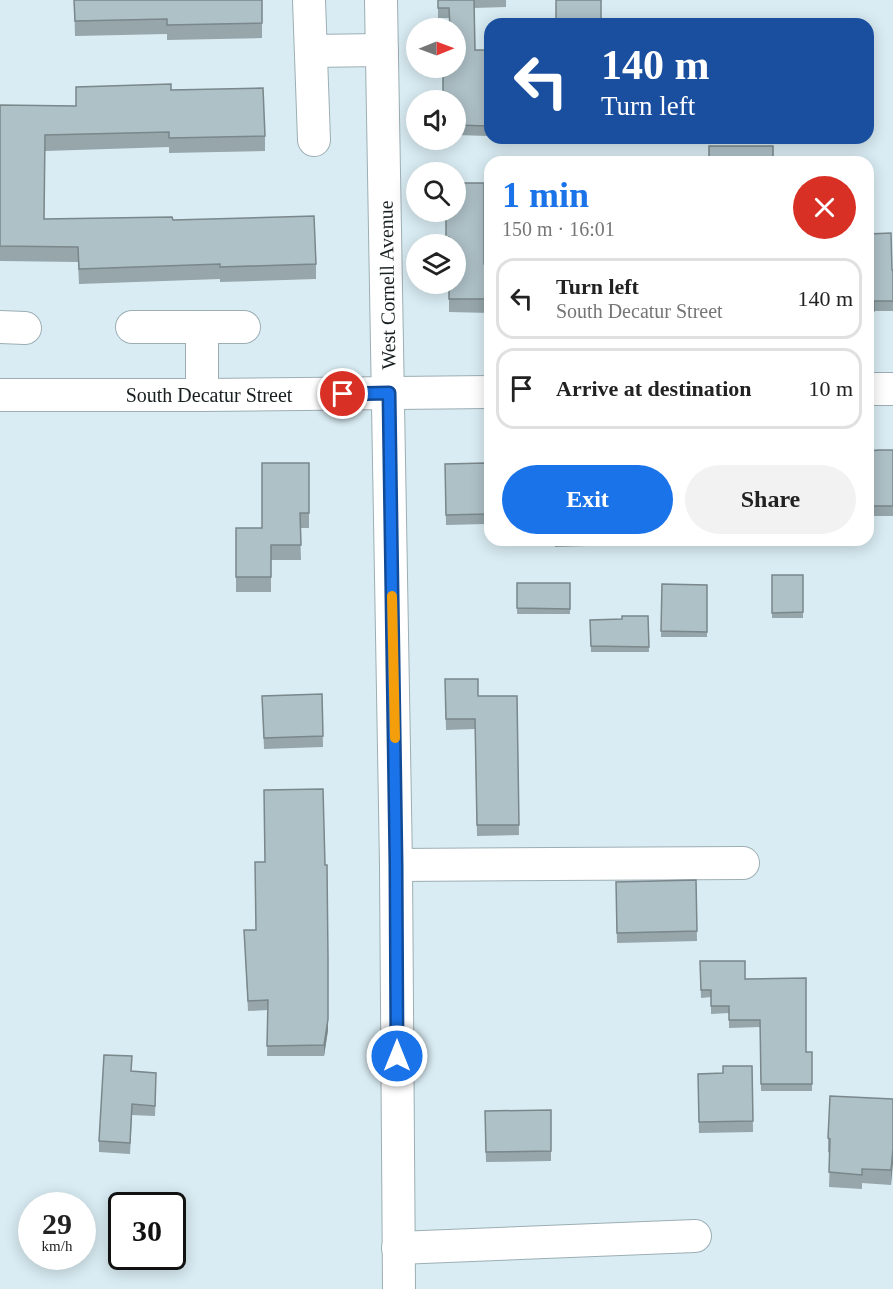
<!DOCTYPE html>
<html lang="en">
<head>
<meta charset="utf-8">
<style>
  :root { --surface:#fff; --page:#f2f2f2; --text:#222; --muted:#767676; --line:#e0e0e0; --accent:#1a73e8 }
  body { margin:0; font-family:Georgia,serif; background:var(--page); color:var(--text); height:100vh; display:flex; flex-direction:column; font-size:22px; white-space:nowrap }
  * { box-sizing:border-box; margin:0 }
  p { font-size:20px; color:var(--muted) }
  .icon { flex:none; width:33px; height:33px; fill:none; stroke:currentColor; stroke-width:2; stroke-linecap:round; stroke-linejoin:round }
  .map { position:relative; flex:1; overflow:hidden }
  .drawer { position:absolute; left:484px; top:156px; width:390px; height:390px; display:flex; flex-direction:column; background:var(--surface); border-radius:18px; box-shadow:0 3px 15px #0003 }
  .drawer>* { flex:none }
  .guide { position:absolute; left:484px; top:18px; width:390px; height:126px; border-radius:18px; box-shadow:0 3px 15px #0003; background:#1a4fa0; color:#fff; overflow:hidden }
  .needle { width:39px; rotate:89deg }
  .tools { position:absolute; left:406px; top:18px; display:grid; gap:12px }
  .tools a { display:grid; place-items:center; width:60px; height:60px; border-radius:50%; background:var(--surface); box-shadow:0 3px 15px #0003; font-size:30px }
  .speed { position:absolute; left:18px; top:1192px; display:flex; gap:12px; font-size:30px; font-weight:700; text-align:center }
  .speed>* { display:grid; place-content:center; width:78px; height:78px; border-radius:50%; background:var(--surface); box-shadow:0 3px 15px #0003; line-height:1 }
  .speed small { font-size:15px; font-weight:400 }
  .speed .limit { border:3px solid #111; border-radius:9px; background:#fff; color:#111 }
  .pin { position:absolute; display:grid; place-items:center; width:51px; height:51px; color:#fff; margin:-26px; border:3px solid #fff; border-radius:50%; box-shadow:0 2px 6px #0007 }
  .me { position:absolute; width:66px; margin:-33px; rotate:0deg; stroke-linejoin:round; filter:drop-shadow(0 0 4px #0008) }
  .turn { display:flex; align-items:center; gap:21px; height:126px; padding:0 18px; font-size:27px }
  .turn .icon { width:78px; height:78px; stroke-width:2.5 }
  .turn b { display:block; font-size:42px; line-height:51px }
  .round { display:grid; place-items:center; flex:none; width:63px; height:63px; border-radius:32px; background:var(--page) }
  .overview { display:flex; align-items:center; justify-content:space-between; height:102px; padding:0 18px }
  h1 { font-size:36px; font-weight:700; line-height:45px; color:var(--accent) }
  .cta { display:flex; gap:12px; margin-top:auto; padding:12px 18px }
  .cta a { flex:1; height:69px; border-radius:36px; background:var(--accent); color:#fff; font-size:24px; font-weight:700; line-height:69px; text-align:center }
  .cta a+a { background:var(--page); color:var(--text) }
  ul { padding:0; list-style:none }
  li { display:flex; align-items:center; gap:18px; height:81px; margin:0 12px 9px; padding:0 6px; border:3px solid var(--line); border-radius:18px }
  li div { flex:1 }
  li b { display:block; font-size:22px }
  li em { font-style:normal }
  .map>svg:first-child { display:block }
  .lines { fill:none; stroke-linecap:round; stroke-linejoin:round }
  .minor-casing { stroke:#9caeb4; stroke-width:34 }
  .minor { stroke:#fff; stroke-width:32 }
  .wall { fill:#96a6ab }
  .shaded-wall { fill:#7a878b }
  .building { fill:#aec1c7; stroke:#7a878b; stroke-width:1.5 }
  .route-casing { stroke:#114b97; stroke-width:15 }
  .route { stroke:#1a73e8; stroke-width:10 }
  .slow { stroke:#f59e0b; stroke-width:10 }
  .labels { text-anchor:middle; stroke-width:4.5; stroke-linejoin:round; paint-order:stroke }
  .street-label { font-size:20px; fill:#181f21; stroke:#fff }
</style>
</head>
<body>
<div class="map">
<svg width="893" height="1289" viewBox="0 0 893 1289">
  <rect width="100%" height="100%" fill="#d9ecf3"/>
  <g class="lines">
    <defs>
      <g id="minor">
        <polyline points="309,0 314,140"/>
        <polyline points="381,0 396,865 399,1289"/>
        <polyline points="311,51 382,50"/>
        <polyline points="0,327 25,328"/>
        <polyline points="132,327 244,327"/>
        <polyline points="202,327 202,395"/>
        <polyline points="868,389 893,389"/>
        <polyline points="0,395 202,395 490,392"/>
        <polyline points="396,865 743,863"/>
        <polyline points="398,1248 695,1236"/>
      </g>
    </defs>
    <use href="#minor" class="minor-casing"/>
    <use href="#minor" class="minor"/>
  </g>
  <g class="wall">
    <polygon points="74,0 262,0 262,38 167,40 167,34 75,36"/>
    <polygon points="438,0 506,0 506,7 474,8 475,50 488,50 488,136 456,135 456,68 449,18 438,18"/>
    <polygon points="171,90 265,136 265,151 169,153 169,147 45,151 44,219 173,220 316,264 316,279 220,282 220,279 79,284 78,262 0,261 0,105 76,106"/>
    <polygon points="446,212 484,264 490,264 490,313 449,312 449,284 456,244 446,244"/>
    <polygon points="868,234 892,270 893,270 893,311 874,311 874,321 868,321"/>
    <polygon points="893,450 893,516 872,516 872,519 868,519 868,451"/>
    <polygon points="309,463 309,528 300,528 301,560 271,560 271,592 236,592 236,528 262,528"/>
    <polygon points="485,463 486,524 446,525 445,464"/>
    <polygon points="555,540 587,540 587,546 555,547"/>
    <rect x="772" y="575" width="31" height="43"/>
    <rect x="517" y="583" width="53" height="31"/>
    <polygon points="662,584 707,585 707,637 661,637"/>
    <polygon points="648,616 649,652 591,652 590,620 622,619"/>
    <polygon points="445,679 478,696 517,696 519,835 477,836 475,729 446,730"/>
    <polygon points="322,694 323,747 264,749 262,696"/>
    <polygon points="696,880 697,941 617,943 616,882"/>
    <polygon points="244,930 328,1030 324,1056 267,1056 268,1010 248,1011"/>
    <polygon points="700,961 745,979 806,1052 812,1052 812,1091 761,1091 760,1027 729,1028 729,1013 711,1014 711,997 701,998"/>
    <polygon points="752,1066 753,1132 699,1133 698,1074 723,1073"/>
    <polygon points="132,1071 156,1083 155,1116 132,1115 130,1154 99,1152 99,1141"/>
    <polygon points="893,1099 891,1185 862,1183 862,1189 829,1187 830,1153 828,1152 828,1138"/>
    <polygon points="551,1110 551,1161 486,1162 485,1111"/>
  </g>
  <g class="shaded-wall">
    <polygon points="328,1019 328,1030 324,1056 324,1045"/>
    <polygon points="893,1149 893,1163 891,1185 891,1170"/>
  </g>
  <g class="building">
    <polygon points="74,0 262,0 262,23 167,25 167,19 75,21"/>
    <polygon points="438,0 474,0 475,50 488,50 488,126 456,125 456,100 443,100 443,68 456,68 456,28 450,28 449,8 438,8"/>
    <rect x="556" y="0" width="45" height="24"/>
    <polygon points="768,20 793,21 793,24 768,24"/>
    <polygon points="171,84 171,90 263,88 265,136 169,138 169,132 45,135 44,219 172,217 173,220 314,216 316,264 220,267 220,264 79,269 78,247 0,246 0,105 76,106 76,87"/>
    <rect x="709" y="146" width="64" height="16"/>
    <polygon points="456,183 484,183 484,264 490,264 490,299 449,299 449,284 456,284 456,244 449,244 449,237 446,237 446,212 456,212"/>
    <polygon points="891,233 892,270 893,270 893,301 874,301 874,311 868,311 868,234"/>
    <polygon points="879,450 893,450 893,506 872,506 872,508 868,508 868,451"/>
    <polygon points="262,463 309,463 309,513 300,513 301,545 271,545 271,577 236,577 236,528 262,528"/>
    <polygon points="485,463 486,514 446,515 445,464"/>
    <polygon points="772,575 803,575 803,612 772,613"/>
    <polygon points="517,583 570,583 570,609 517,608"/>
    <polygon points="662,584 707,585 707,632 661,631"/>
    <polygon points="622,616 648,616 649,647 591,646 590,620 622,619"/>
    <polygon points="445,679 478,679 478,696 517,696 519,825 477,825 475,719 446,719"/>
    <polygon points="322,694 323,736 264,738 262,696"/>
    <polygon points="323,789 325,865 327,865 328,957 328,1019 324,1045 267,1046 268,1000 248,1001 244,930 256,930 255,862 265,862 264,790"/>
    <polygon points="696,880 697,931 617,933 616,882"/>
    <polygon points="700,961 745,961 745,979 806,978 806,1052 812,1052 812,1084 761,1084 760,1020 729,1020 729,1006 711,1006 711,990 701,990"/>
    <polygon points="104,1055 132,1056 131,1071 156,1073 155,1106 132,1104 130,1143 99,1141"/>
    <polygon points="723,1066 752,1066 753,1121 699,1122 698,1074 723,1073"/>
    <polygon points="830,1096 893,1099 893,1149 891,1170 862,1169 862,1175 829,1172 830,1139 828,1138"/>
    <polygon points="551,1110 551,1151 486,1152 485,1111"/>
  </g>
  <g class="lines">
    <defs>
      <polyline id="route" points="343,394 389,393 396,865 397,1056"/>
    </defs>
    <use href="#route" class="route-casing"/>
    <use href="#route" class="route"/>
    <polyline class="slow" points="392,596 395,738"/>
  </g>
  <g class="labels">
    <g class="street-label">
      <text transform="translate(387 285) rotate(-91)" y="7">West Cornell Avenue</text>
      <text x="209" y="402">South Decatur Street</text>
    </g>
  </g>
</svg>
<div class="tools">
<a><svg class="needle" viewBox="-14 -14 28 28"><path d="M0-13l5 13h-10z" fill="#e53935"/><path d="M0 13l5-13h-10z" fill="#767676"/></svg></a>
<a><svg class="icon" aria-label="sound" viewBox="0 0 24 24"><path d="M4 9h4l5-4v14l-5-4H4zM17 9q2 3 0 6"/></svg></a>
<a><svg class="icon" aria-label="search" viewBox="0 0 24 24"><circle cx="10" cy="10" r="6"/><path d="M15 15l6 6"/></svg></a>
<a><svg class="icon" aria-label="layers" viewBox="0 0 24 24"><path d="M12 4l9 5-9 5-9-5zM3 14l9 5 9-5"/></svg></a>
</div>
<div class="speed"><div>29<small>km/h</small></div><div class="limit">30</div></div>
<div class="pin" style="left:343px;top:394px;background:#d93025"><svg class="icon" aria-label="arrive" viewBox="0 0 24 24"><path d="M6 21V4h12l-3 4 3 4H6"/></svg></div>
<svg class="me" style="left:397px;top:1056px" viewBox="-20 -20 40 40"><circle r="17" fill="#1a73e8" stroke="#fff" stroke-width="3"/><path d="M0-11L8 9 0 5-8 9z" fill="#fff"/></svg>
<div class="guide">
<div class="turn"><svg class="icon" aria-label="left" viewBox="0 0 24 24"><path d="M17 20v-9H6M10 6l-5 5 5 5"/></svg><div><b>140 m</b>Turn left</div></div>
</div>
<section class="drawer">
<div class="overview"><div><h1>1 min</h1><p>150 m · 16:01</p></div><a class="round" style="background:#d93025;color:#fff"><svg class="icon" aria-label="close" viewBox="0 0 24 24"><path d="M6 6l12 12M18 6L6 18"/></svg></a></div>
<ul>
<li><svg class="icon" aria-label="left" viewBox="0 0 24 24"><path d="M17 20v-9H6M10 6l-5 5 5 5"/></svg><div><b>Turn left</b><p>South Decatur Street</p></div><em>140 m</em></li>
<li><svg class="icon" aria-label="arrive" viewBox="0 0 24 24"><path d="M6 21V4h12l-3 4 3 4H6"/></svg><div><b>Arrive at destination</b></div><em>10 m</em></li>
</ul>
<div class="cta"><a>Exit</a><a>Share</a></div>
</section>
</div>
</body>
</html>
